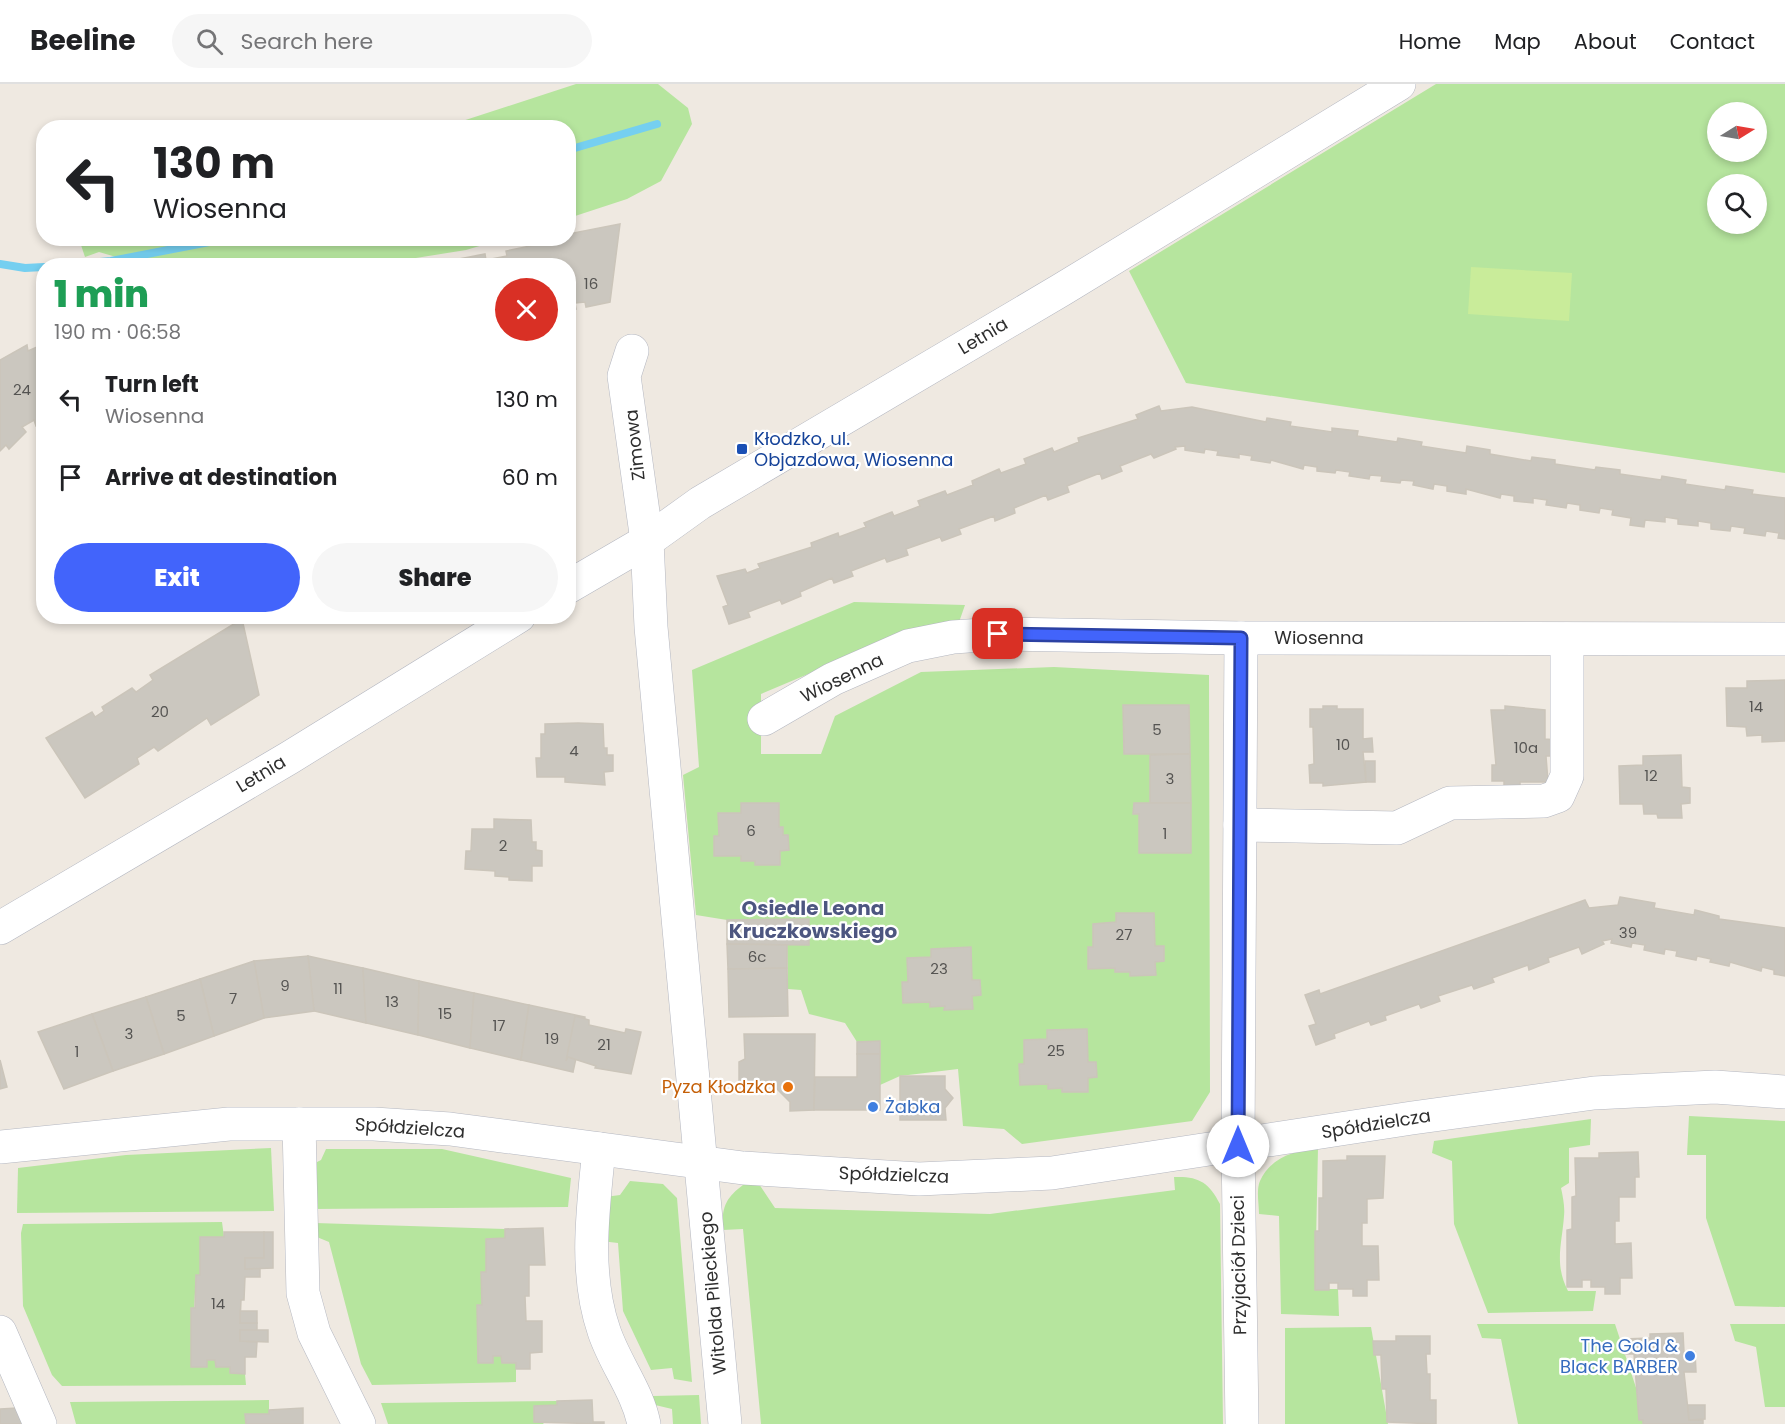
<!DOCTYPE html>
<html lang="en">
<head>
<meta charset="utf-8">
<style>
  :root { --surface:#fff; --page:#f6f6f6; --text:#202124; --muted:#757577; --line:#e0e0e0; --accent:#4264fb }
  body { margin:0; font-family:Poppins,sans-serif; background:var(--page); color:var(--text); height:100vh; display:flex; flex-direction:column; font-size:22px; white-space:nowrap }
  * { box-sizing:border-box; margin:0 }
  p { font-size:20px; color:var(--muted) }
  .icon { flex:none; width:33px; height:33px; fill:none; stroke:currentColor; stroke-width:2; stroke-linecap:round; stroke-linejoin:round }
  .map { position:relative; flex:1; overflow:hidden }
  .drawer { position:absolute; left:36px; top:174px; width:540px; height:366px; display:flex; flex-direction:column; background:var(--surface); border-radius:24px; box-shadow:0 3px 9px #0003 }
  .drawer>* { flex:none }
  .guide { position:absolute; left:36px; top:36px; width:540px; height:126px; border-radius:24px; box-shadow:0 3px 9px #0003; background:#fff; color:var(--text); overflow:hidden }
  .needle { width:39px; rotate:79deg }
  .controls { position:absolute; left:1707px; top:18px; display:grid; gap:12px }
  .controls a { display:grid; place-items:center; width:60px; height:60px; border-radius:50%; background:var(--surface); box-shadow:0 3px 9px #0003; font-size:30px }
  .pin { position:absolute; display:grid; place-items:center; width:51px; height:51px; color:#fff; margin:-26px; border-radius:12px; box-shadow:0 3px 9px #0006 }
  .me { position:absolute; width:66px; margin:-33px; rotate:0deg; stroke-linejoin:round; filter:drop-shadow(0 0 4px #0008) }
  .turn { display:flex; align-items:center; gap:21px; height:126px; padding:0 18px; font-size:27px }
  .turn .icon { width:78px; height:78px; stroke-width:2.5 }
  .turn b { display:block; font-size:42px; line-height:51px }
  .round { display:grid; place-items:center; flex:none; width:63px; height:63px; border-radius:32px; background:var(--page) }
  .summary { display:flex; align-items:center; justify-content:space-between; height:102px; padding:0 18px }
  h1 { font-size:36px; font-weight:800; line-height:45px; color:#1e9e55 }
  .cta { display:flex; gap:12px; margin-top:auto; padding:12px 18px }
  .cta a { flex:1; height:69px; border-radius:36px; background:var(--accent); color:#fff; font-size:24px; font-weight:800; line-height:69px; text-align:center }
  .cta a+a { background:var(--page); color:var(--text) }
  ul { padding:0; list-style:none }
  li { display:flex; align-items:center; gap:18px; height:78px; padding:0 18px }
  li div { flex:1 }
  li b { display:block; font-size:22px }
  li em { font-style:normal }
  header { display:flex; align-items:center; gap:36px; box-sizing:border-box; height:84px; padding:0 30px; background:var(--surface); border-bottom:2px solid var(--line) }
  header strong { font-size:28px }
  nav { display:flex; gap:33px; margin-inline-start:auto; font-size:21px }
  .search { width:420px; height:54px; background:var(--page); display:flex; align-items:center; gap:15px; box-sizing:border-box; padding:0 21px; border-radius:33px; color:var(--muted); font-size:22px }
  .map>svg:first-child { display:block }
  .green { fill:#b6e59e; fill-rule:evenodd }
  .pitch { fill:#c9ec9a }
  .lines { fill:none; stroke-linecap:round; stroke-linejoin:round }
  .stream { stroke:#75cff0; stroke-width:8 }
  .building { fill:#cbc7bf; stroke:#cbc5ba; stroke-width:1.5 }
  .minor-casing { stroke:#b4b7c1; stroke-width:34 }
  .minor { stroke:#fff; stroke-width:33 }
  .route-casing { stroke:#2b41a3; stroke-width:15 }
  .route { stroke:#4264fb; stroke-width:10 }
  .transit-dot { fill:#1a4fb4; stroke:#fff; stroke-width:2 }
  .food-dot { fill:#e8710a; stroke:#fff; stroke-width:2 }
  .shop-dot { fill:#3f7fe0; stroke:#fff; stroke-width:2 }
  .labels { text-anchor:middle; stroke-width:4.5; stroke-linejoin:round; paint-order:stroke }
  .number-label { font-size:15px; fill:#555452 }
  .street-label { font-size:18px; fill:#2e2e2e; stroke:#fff }
  .transit-label { font-size:18px; fill:#164399; stroke:#fff; text-anchor:start }
  .food-label { font-size:18px; fill:#c56008; stroke:#fff; text-anchor:end }
  .shop-label { font-size:18px; fill:#366cbe; stroke:#fff; text-anchor:start }
  .neighbourhood-label { font-size:20px; font-weight:bold; fill:#4d5680; stroke:#fff }
</style>
</head>
<body>
<header>
<strong>Beeline</strong>
<div class="search"><svg class="icon" aria-label="search" viewBox="0 0 24 24"><circle cx="10" cy="10" r="6"/><path d="M15 15l6 6"/></svg>Search here</div>
<nav><a>Home</a><a>Map</a><a>About</a><a>Contact</a></nav>
</header>
<div class="map">
<svg width="1785" height="1340" viewBox="0 0 1785 1340">
  <rect width="100%" height="100%" fill="#efe9e1"/>
  <g class="green">
    <polygon points="576,0 658,0 688,24 692,40 661,97 627,115 569,134 568,44 444,43"/>
    <path d="M1436,0h349v389l-599,-90 -57,-112zM1718,28h38v40h-38zM1718,100h38v40h-38z"/>
    <polygon points="79,155 79,154 503,155 466,166 372,181 147,182 99,168 85,173"/>
    <polygon points="854,518 965,521 958,541 896,553 761,610 761,670 821,670 835,632 921,588 1054,583 1209,591 1210,1008 1192,1037 1022,1060 1004,1045 963,1042 958,985 900,992 880,1001 880,958 857,958 845,939 809,930 801,906 788,905 787,861 809,861 809,835 727,836 696,831 683,691 699,683 692,586"/>
    <polygon points="1689,1032 1785,1037 1785,1223 1735,1222 1706,1134 1706,1071 1687,1071"/>
    <path d="M1591,1035l-1,26 -21,3v35l-8,5c2,9 4,19 3,28 -2,28 -10,48 4,75h28l-3,20 -105,2 -34,-89 -2,-63 -20,-8 2,-12z"/>
    <polygon points="271,1064 274,1127 17,1129 18,1084 126,1071"/>
    <path d="M1318,1064l-3,141h23l1,27 -58,-2 -2,-98 -20,-2c0,-10 -3,-24 1,-33 11,-24 34,-30 58,-33z"/>
    <polygon points="326,1065 442,1065 571,1094 568,1123 312,1125 311,1081 321,1076"/>
    <path d="M1174,1093c24,-1 35,5 46,27l3,220h-462l-18,-195 -20,1c-2,-24 4,-34 23,-47l13,1 16,24 215,6 185,-24z"/>
    <polygon points="630,1097 663,1100 677,1114 692,1298 674,1295 672,1284 651,1286 623,1227 618,1159 601,1157 605,1113 620,1111"/>
    <polygon points="222,1138 224,1153 200,1154 200,1191 196,1191 191,1283 206,1283 207,1276 215,1276 216,1283 230,1283 230,1289 245,1290 246,1301 62,1302 52,1291 23,1222 21,1149 23,1140"/>
    <polygon points="315,1139 505,1145 505,1154 486,1155 486,1188 481,1188 482,1221 477,1221 478,1279 493,1279 493,1272 501,1272 516,1279 516,1298 372,1301 361,1280 329,1158 312,1151"/>
    <polygon points="1477,1240 1615,1240 1648,1340 1518,1340 1501,1255 1482,1254"/>
    <polygon points="1730,1240 1785,1240 1785,1323 1765,1323 1756,1263 1735,1257"/>
    <polygon points="1371,1243 1388,1340 1285,1340 1285,1244"/>
    <polygon points="699,1311 701,1340 673,1340 672,1325 651,1320 653,1312"/>
    <polygon points="269,1316 269,1330 246,1331 246,1340 76,1340 70,1318"/>
    <polygon points="557,1317 557,1321 543,1340 388,1340 381,1319"/>
  </g>
  <polygon class="pitch" points="1471,183 1572,189 1569,237 1468,230"/>
  <g class="lines">
    <g class="stream">
      <polyline points="568,66 657,40"/>
      <polyline points="0,180 25,184 44,183"/>
      <polyline points="57,182 111,177 230,154"/>
    </g>
  </g>
  <g class="building">
    <polygon points="620,140 610,218 586,223 585,218 575,219 576,225 568,226 568,182 454,182 453,176 485,170 486,176 507,172 506,167 540,160 539,155 568,154 568,150"/>
    <polygon points="44,260 44,338 36,342 34,336 22,343 26,348 9,365 6,361 0,367 0,276 27,261 28,267"/>
    <polygon points="1159,322 1161,327 1192,323 1266,338 1267,334 1291,338 1290,342 1332,348 1332,344 1358,347 1357,352 1397,358 1398,354 1422,358 1421,362 1466,369 1467,362 1490,366 1490,370 1531,377 1532,373 1555,376 1555,380 1595,386 1596,383 1620,386 1620,390 1661,396 1662,392 1686,396 1685,400 1725,406 1726,402 1753,406 1752,410 1785,414 1785,455 1778,454 1779,449 1766,447 1765,452 1744,449 1745,444 1731,442 1730,447 1711,445 1711,439 1698,437 1698,442 1678,440 1678,435 1665,433 1665,438 1645,436 1644,443 1630,441 1631,434 1612,431 1613,426 1600,424 1599,429 1580,426 1580,421 1567,419 1566,424 1546,421 1547,416 1533,414 1533,419 1514,417 1514,412 1501,410 1500,414 1466,405 1466,410 1447,407 1447,402 1434,400 1433,405 1413,401 1414,397 1401,396 1400,399 1381,397 1382,392 1370,391 1369,395 1349,392 1350,388 1336,386 1335,389 1317,387 1317,383 1304,381 1303,385 1271,376 1270,379 1251,376 1252,372 1239,370 1239,374 1217,371 1218,367 1205,365 1204,369 1185,366 1185,362 1175,363 1176,365 1154,374 1151,370 1120,382 1122,387 1102,395 1100,389 1067,402 1069,408 1048,416 1046,411 1014,424 1015,429 995,437 994,432 959,445 961,450 942,457 940,453 906,465 908,471 887,478 885,474 851,487 853,492 834,499 832,494 800,508 801,512 782,520 780,516 748,528 750,533 729,540 723,523 728,521 717,492 745,485 747,489 760,484 758,480 812,463 811,459 838,449 839,453 866,443 864,439 892,428 894,432 920,422 918,417 945,407 947,411 973,401 972,397 999,385 1001,389 1026,380 1024,375 1052,364 1054,368 1079,358 1078,354 1138,335 1136,331"/>
    <polygon points="242,535 259,611 211,641 207,634 158,667 154,663 137,674 139,680 85,714 46,654 92,628 95,633 104,627 102,623 132,604 136,608 153,596 150,591"/>
    <polygon points="1785,596 1785,657 1762,658 1762,651 1747,652 1746,643 1727,642 1726,604 1747,604 1747,597"/>
    <polygon points="1123,621 1189,621 1190,670 1124,670"/>
    <polygon points="1323,622 1337,622 1337,625 1363,625 1363,655 1372,654 1373,668 1363,668 1366,698 1323,702 1323,699 1310,699 1309,681 1314,680 1313,643 1310,643 1310,625 1323,625"/>
    <polygon points="1505,622 1545,626 1545,655 1557,656 1557,672 1546,672 1548,698 1520,698 1520,702 1504,702 1504,697 1492,697 1492,681 1496,681 1491,626 1505,626"/>
    <polygon points="578,639 603,640 604,664 607,664 607,671 613,671 613,687 604,688 605,701 565,698 565,693 537,693 536,674 541,674 541,650 545,650 545,640"/>
    <polygon points="1190,670 1191,719 1150,719 1150,671"/>
    <polygon points="1681,671 1682,703 1690,704 1690,719 1681,720 1682,734 1658,734 1657,730 1644,730 1643,720 1620,720 1619,682 1643,681 1643,672"/>
    <polygon points="1365,677 1375,677 1375,698 1366,698"/>
    <polygon points="741,719 779,719 779,743 783,743 783,751 788,751 789,766 780,767 780,781 755,781 755,777 741,777 741,772 714,772 714,752 719,752 718,729 741,729"/>
    <polygon points="1134,719 1191,719 1191,769 1139,769 1139,730 1133,730"/>
    <polygon points="494,735 531,736 532,758 536,758 536,766 542,767 542,782 532,782 532,797 509,796 509,793 495,792 495,787 465,785 466,767 471,767 472,745 494,745"/>
    <polygon points="1620,813 1655,819 1654,824 1694,831 1695,826 1719,832 1719,835 1785,844 1785,892 1774,890 1774,886 1762,883 1761,887 1730,878 1729,882 1710,878 1711,875 1697,872 1696,876 1676,872 1677,867 1665,865 1664,870 1644,866 1645,861 1632,859 1631,863 1611,859 1612,855 1602,857 1604,860 1582,870 1579,863 1548,874 1549,878 1529,886 1528,881 1492,894 1494,898 1474,905 1472,901 1438,912 1440,917 1421,924 1419,920 1385,932 1386,936 1371,941 1369,937 1334,950 1335,954 1316,961 1309,942 1316,940 1305,911 1319,906 1320,910 1585,816 1589,824 1618,821"/>
    <polygon points="1116,829 1154,829 1155,862 1164,862 1164,877 1155,878 1156,891 1130,892 1130,888 1115,888 1115,884 1088,885 1088,863 1093,863 1093,840 1116,838"/>
    <polygon points="809,835 809,861 727,860 727,836"/>
    <polygon points="727,860 787,861 787,884 728,885"/>
    <polygon points="971,863 972,896 980,896 981,911 972,912 973,925 944,926 945,922 930,923 930,918 903,919 902,898 908,898 907,874 931,873 931,865"/>
    <polygon points="308,872 363,884 366,939 314,927"/>
    <polygon points="308,872 314,927 264,934 254,877"/>
    <polygon points="254,877 264,934 214,952 200,895"/>
    <polygon points="363,884 419,897 418,951 366,939"/>
    <polygon points="787,884 788,932 729,933 728,885"/>
    <polygon points="200,895 214,952 164,970 146,913"/>
    <polygon points="419,897 474,909 470,964 418,951"/>
    <polygon points="474,909 529,921 521,976 470,964"/>
    <polygon points="146,913 164,970 113,987 92,930"/>
    <polygon points="529,921 585,933 573,988 521,976"/>
    <polygon points="92,930 113,987 64,1005 38,948"/>
    <polygon points="575,932 589,936 589,941 625,949 626,945 641,948 631,990 595,984 596,982 568,973 566,977"/>
    <polygon points="1087,945 1088,978 1096,978 1097,993 1088,994 1088,1008 1062,1008 1062,1004 1048,1005 1048,1000 1020,1001 1019,980 1024,980 1024,956 1047,955 1047,946"/>
    <polygon points="744,950 815,950 814,1026 790,1027 790,1018 769,997 739,997 739,978 745,975"/>
    <polygon points="880,957 880,970 857,970 857,958"/>
    <polygon points="857,970 880,970 880,1026 814,1026 815,993 857,993"/>
    <polygon points="0,976 7,1003 0,1005"/>
    <polygon points="900,992 945,992 945,1005 953,1014 945,1024 946,1036 900,1036"/>
    <polygon points="1638,1068 1639,1093 1635,1093 1635,1113 1619,1113 1619,1137 1615,1137 1615,1160 1631,1159 1632,1194 1620,1194 1620,1210 1605,1210 1605,1203 1591,1203 1591,1196 1582,1196 1582,1203 1567,1203 1567,1146 1572,1145 1572,1113 1576,1112 1575,1074 1599,1074 1599,1069"/>
    <polygon points="1347,1072 1385,1072 1383,1114 1367,1115 1367,1139 1362,1139 1362,1162 1378,1162 1379,1196 1367,1196 1367,1212 1353,1212 1353,1205 1338,1205 1338,1199 1329,1199 1329,1206 1315,1206 1315,1147 1319,1147 1319,1114 1323,1114 1323,1077 1347,1076"/>
    <polygon points="543,1144 545,1181 529,1181 529,1212 525,1212 526,1237 542,1237 542,1268 530,1269 530,1285 516,1285 516,1279 502,1279 501,1272 493,1272 493,1279 478,1279 477,1221 482,1221 481,1188 486,1188 486,1155 505,1154 505,1145"/>
    <polygon points="224,1148 264,1148 264,1174 245,1174 245,1185 260,1184 260,1193 245,1193 244,1216 241,1216 240,1239 257,1239 257,1247 240,1246 240,1257 257,1258 256,1273 245,1273 245,1290 230,1289 230,1283 216,1283 215,1276 207,1276 207,1283 191,1283 191,1224 195,1224 196,1191 200,1191 200,1153 224,1153"/>
    <polygon points="264,1148 273,1148 273,1184 245,1185 245,1174 264,1174"/>
    <rect x="240" y="1227" width="17" height="12"/>
    <polygon points="240,1246 268,1246 268,1258 240,1257"/>
    <polygon points="1683,1249 1684,1268 1695,1268 1696,1288 1684,1288 1689,1336 1703,1336 1703,1340 1643,1340 1643,1336 1639,1336 1634,1270 1625,1270 1625,1255 1650,1254 1650,1250"/>
    <polygon points="1396,1252 1430,1252 1430,1270 1426,1270 1427,1290 1430,1290 1430,1316 1436,1316 1436,1340 1387,1338 1386,1305 1382,1305 1381,1271 1374,1271 1373,1257 1396,1257"/>
    <polygon points="592,1316 593,1338 604,1338 604,1340 534,1338 534,1322 557,1321 557,1317"/>
    <polygon points="1688,1321 1705,1321 1705,1335 1689,1336"/>
    <polygon points="17,1324 25,1340 0,1340 0,1325"/>
    <polygon points="303,1324 303,1340 246,1340 245,1330 269,1330 269,1326"/>
  </g>
  <g class="lines">
    <defs>
      <g id="minor">
        <polyline points="632,267 624,292 647,457 651,543 725,1340"/>
        <polyline points="568,503 647,457 700,419 1061,206 1399,0"/>
        <polyline points="1241,554 1238,1062 1242,1340"/>
        <polyline points="764,635 833,595 908,562 953,553 998,550 1241,554 1785,555"/>
        <polyline points="1240,741 1397,744 1450,719 1544,717 1558,712 1567,692 1567,555"/>
        <polyline points="0,844 289,674 519,532"/>
        <polyline points="299,1040 303,1209 314,1249 359,1340"/>
        <polyline points="0,1063 229,1040 374,1040 450,1045 743,1084 919,1095 1052,1089 1412,1034 1594,1009 1715,1003 1785,1008"/>
        <path d="M599,1065c-6,60 -15,124 5,182 11,33 33,59 40,93"/>
        <polyline points="0,1248 40,1340"/>
      </g>
    </defs>
    <use href="#minor" class="minor-casing"/>
    <use href="#minor" class="minor"/>
  </g>
  <g class="lines">
    <defs>
      <polyline id="route" points="998,550 1241,554 1238,1062"/>
    </defs>
    <use href="#route" class="route-casing"/>
    <use href="#route" class="route"/>
  </g>
  <rect class="transit-dot" x="736" y="359" width="12" height="12" rx="3"/>
  <circle class="food-dot" cx="788" cy="1003" r="6"/>
  <g class="shop-dot">
    <circle cx="873" cy="1023" r="6"/>
    <circle cx="1690" cy="1272" r="6"/>
  </g>
  <g class="labels">
    <g class="number-label">
      <text x="591" y="205">16</text>
      <text x="22" y="311">24</text>
      <text x="1756" y="628">14</text>
      <text x="160" y="633">20</text>
      <text x="1157" y="651">5</text>
      <text x="1343" y="666">10</text>
      <text x="1526" y="669">10a</text>
      <text x="574" y="672">4</text>
      <text x="1651" y="697">12</text>
      <text x="1170" y="700">3</text>
      <text x="751" y="752">6</text>
      <text x="1165" y="755">1</text>
      <text x="503" y="767">2</text>
      <text x="1628" y="854">39</text>
      <text x="1124" y="856">27</text>
      <text x="757" y="878">6c</text>
      <text x="939" y="890">23</text>
      <text x="285" y="907">9</text>
      <text x="338" y="910">11</text>
      <text x="233" y="920">7</text>
      <text x="392" y="923">13</text>
      <text x="445" y="935">15</text>
      <text x="181" y="937">5</text>
      <text x="499" y="947">17</text>
      <text x="129" y="955">3</text>
      <text x="552" y="960">19</text>
      <text x="604" y="966">21</text>
      <text x="1056" y="972">25</text>
      <text x="77" y="973">1</text>
      <text x="218" y="1225">14</text>
    </g>
    <g class="street-label">
      <text transform="translate(983 252) rotate(-31)" y="6">Letnia</text>
      <text transform="translate(635 361) rotate(-96)" y="6">Zimowa</text>
      <text x="1319" y="560">Wiosenna</text>
      <text transform="translate(842 594) rotate(-26)" y="6">Wiosenna</text>
      <text transform="translate(261 690) rotate(-31)" y="6">Letnia</text>
      <text transform="translate(1376 1040) rotate(-9)" y="6">Spółdzielcza</text>
      <text transform="translate(410 1044) rotate(4)" y="6">Spółdzielcza</text>
      <text transform="translate(894 1091) rotate(2)" y="6">Spółdzielcza</text>
      <text transform="translate(1239 1181) rotate(-91)" y="6">Przyjaciół Dzieci</text>
      <text transform="translate(713 1209) rotate(-95)" y="6">Witolda Pileckiego</text>
    </g>
    <g class="transit-label">
      <text x="754" y="361">Kłodzko, ul.<tspan x="754" dy="21">Objazdowa, Wiosenna</tspan></text>
    </g>
    <g class="food-label">
      <text x="776" y="1009">Pyza Kłodzka</text>
    </g>
    <g class="shop-label">
      <text x="885" y="1029">Żabka</text>
      <text x="1678" y="1268" text-anchor="end">The Gold &amp;<tspan x="1678" dy="21">Black BARBER</tspan></text>
    </g>
    <g class="neighbourhood-label">
      <text x="813" y="831">Osiedle Leona<tspan x="813" dy="23">Kruczkowskiego</tspan></text>
    </g>
  </g>
</svg>
<div class="controls">
<a><svg class="needle" viewBox="-14 -14 28 28"><path d="M0-13l5 13h-10z" fill="#e53935"/><path d="M0 13l5-13h-10z" fill="#757577"/></svg></a>
<a><svg class="icon" aria-label="search" viewBox="0 0 24 24"><circle cx="10" cy="10" r="6"/><path d="M15 15l6 6"/></svg></a>
</div>
<div class="pin" style="left:998px;top:550px;background:#d93025"><svg class="icon" aria-label="arrive" viewBox="0 0 24 24"><path d="M6 21V4h12l-3 4 3 4H6"/></svg></div>
<svg class="me" style="left:1238px;top:1062px" viewBox="-20 -20 40 40"><circle r="19" fill="#fff"/><path d="M0-13L10 11 0 6-10 11z" fill="#4264fb"/></svg>
<div class="guide">
<div class="turn"><svg class="icon" aria-label="left" viewBox="0 0 24 24"><path d="M17 20v-9H6M10 6l-5 5 5 5"/></svg><div><b>130 m</b>Wiosenna</div></div>
</div>
<section class="drawer">
<div class="summary"><div><h1>1 min</h1><p>190 m · 06:58</p></div><a class="round" style="background:#d93025;color:#fff"><svg class="icon" aria-label="close" viewBox="0 0 24 24"><path d="M6 6l12 12M18 6L6 18"/></svg></a></div>
<ul>
<li><svg class="icon" aria-label="left" viewBox="0 0 24 24"><path d="M17 20v-9H6M10 6l-5 5 5 5"/></svg><div><b>Turn left</b><p>Wiosenna</p></div><em>130 m</em></li>
<li><svg class="icon" aria-label="arrive" viewBox="0 0 24 24"><path d="M6 21V4h12l-3 4 3 4H6"/></svg><div><b>Arrive at destination</b></div><em>60 m</em></li>
</ul>
<div class="cta"><a>Exit</a><a>Share</a></div>
</section>
</div>
</body>
</html>
